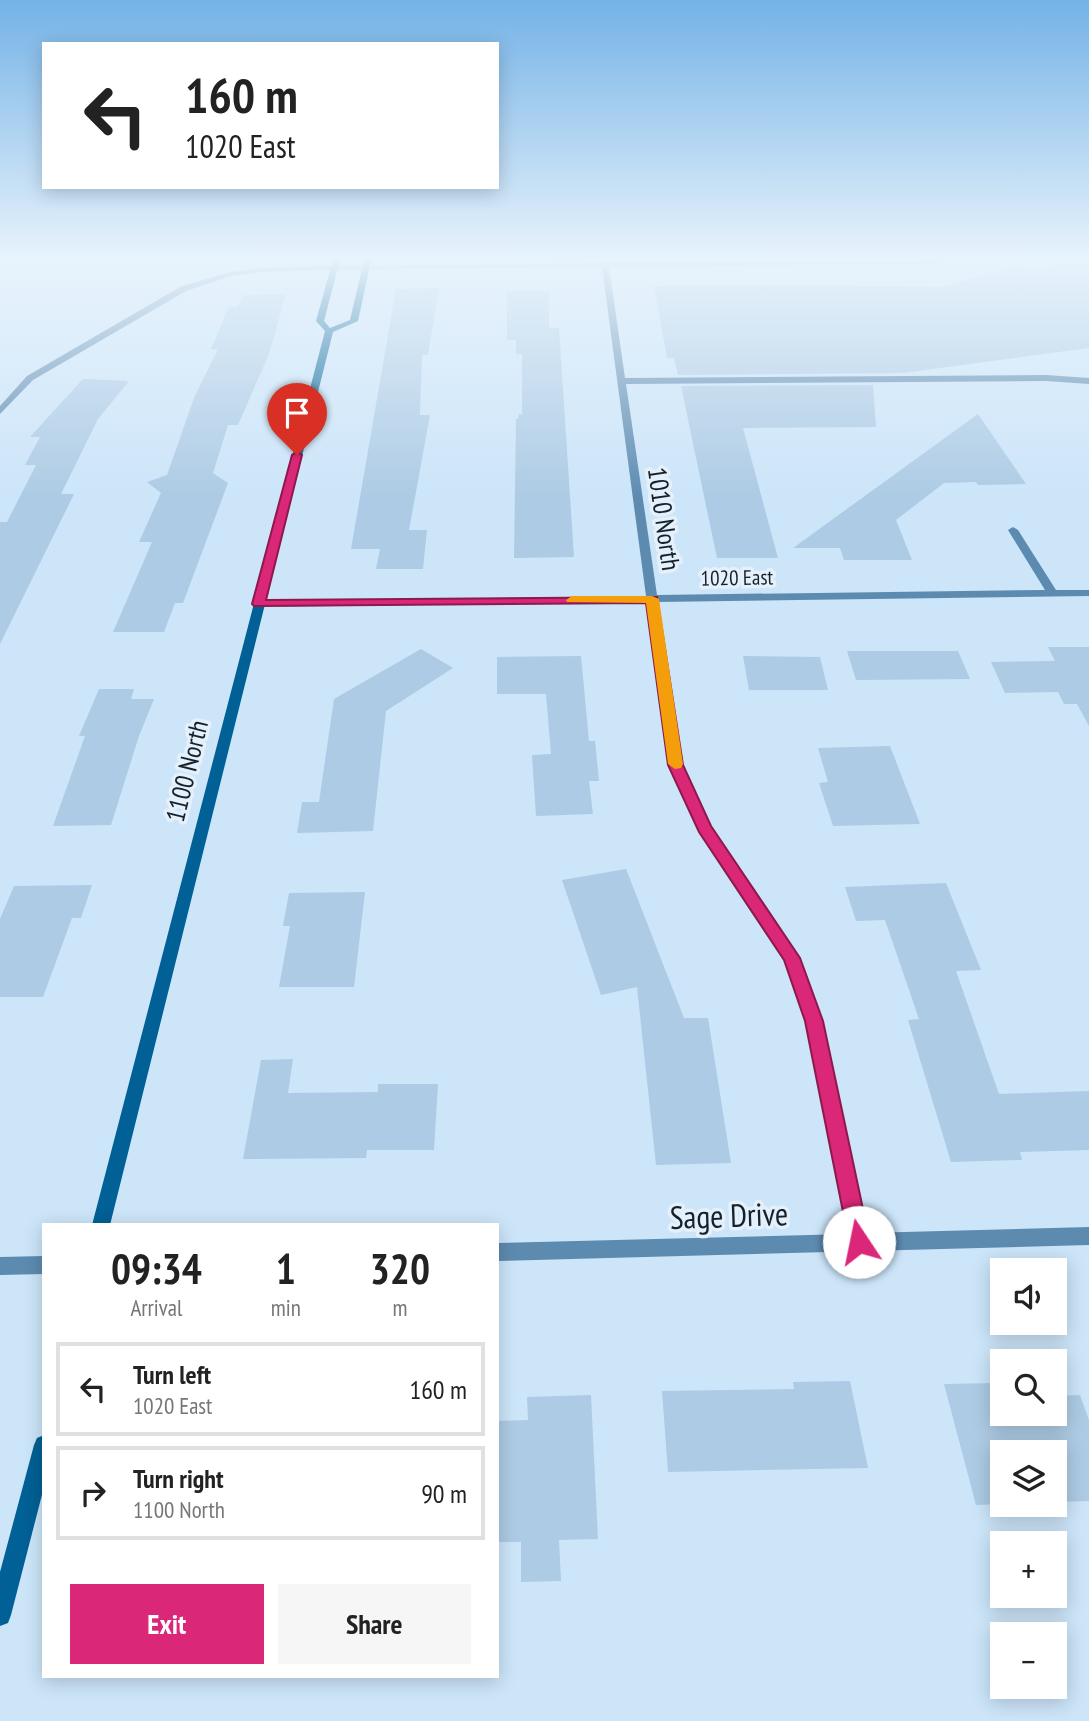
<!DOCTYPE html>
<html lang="en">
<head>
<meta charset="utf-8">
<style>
  :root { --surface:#fff; --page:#f6f6f6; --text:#222; --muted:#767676; --line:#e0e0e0; --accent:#db2777 }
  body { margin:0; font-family:"PT Sans Narrow",sans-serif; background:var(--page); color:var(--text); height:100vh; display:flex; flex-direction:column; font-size:26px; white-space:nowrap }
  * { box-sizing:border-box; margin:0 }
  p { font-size:23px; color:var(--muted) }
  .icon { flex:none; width:38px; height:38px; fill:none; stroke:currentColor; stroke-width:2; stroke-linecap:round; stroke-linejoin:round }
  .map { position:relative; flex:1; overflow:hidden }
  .drawer { position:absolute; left:42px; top:1223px; width:457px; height:455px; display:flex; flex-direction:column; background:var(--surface); border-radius:0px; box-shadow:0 4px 18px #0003 }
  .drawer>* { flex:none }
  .guide { position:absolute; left:42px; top:42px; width:457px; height:147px; border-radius:0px; box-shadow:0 4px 18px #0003; background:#fff; color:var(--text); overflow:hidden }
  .tools { position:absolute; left:990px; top:1258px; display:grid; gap:14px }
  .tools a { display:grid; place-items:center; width:77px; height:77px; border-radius:0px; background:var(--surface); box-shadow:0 4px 18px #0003; font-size:35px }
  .pin { position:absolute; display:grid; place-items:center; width:60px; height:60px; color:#fff; margin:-72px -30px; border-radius:50% 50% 50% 0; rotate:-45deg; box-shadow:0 0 7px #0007 }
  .pin .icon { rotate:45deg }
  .me { position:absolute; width:77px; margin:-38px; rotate:349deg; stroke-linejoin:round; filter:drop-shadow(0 0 5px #0008) }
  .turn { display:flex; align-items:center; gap:24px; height:147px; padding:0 28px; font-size:32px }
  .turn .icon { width:91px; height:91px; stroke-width:2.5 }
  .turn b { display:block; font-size:49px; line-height:60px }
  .eta { display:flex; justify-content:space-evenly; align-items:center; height:119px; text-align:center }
  .eta b { font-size:42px; font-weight:600; line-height:49px }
  .cta { display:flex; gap:14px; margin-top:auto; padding:14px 28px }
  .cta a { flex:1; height:80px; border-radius:0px; background:var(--accent); color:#fff; font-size:28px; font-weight:600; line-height:80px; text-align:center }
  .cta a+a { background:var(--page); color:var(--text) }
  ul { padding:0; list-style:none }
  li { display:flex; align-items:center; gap:21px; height:94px; margin:0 14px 10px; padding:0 14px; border:4px solid var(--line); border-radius:0px }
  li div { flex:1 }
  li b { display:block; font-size:26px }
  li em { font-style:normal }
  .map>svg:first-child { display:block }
  .building { fill:#adcbe4 }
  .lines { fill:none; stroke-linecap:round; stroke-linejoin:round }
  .street { fill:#5d8bb0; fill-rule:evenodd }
  .secondary { fill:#016095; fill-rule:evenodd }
  .route { fill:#db2777; stroke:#8e194d; stroke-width:2 }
  .slow { fill:#f59e0b }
  .labels { text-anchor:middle; stroke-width:7; stroke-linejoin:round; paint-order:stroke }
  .far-street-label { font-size:21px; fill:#16222b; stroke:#e4f0fb }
  .street-label { font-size:26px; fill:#16222b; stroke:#e4f0fb }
  .near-street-label { font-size:32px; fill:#16222b; stroke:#e4f0fb }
</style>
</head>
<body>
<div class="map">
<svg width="1089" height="1721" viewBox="0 0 1089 1721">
  <rect width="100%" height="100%" fill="#cce5f9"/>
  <g class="building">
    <polygon points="1070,262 1089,263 1089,348 902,373 678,375 674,358 667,358 654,286 777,285 944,287 1016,266 1040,270"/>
    <polygon points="439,288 428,355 422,355 420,415 430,415 409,530 427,530 423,569 376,569 380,549 351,549 396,289"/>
    <polygon points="507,291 549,291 549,328 559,328 574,557 514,558 516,419 518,419 519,414 522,414 522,354 516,354 516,340 507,340"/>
    <polygon points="286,294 269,354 238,425 228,425 213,473 228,483 183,603 175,603 164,632 113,632 152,542 139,542 161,493 147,482 167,475 194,398 218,349 211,349 229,307 238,307 243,295"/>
    <polygon points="83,379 129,381 98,419 61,494 74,494 0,644 0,522 7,522 36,465 25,465 40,437 30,437"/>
    <polygon points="873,385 876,427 743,428 778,558 717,558 681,386"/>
    <polygon points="978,414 1026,484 978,485 976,482 944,483 896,520 912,560 844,560 840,548 793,548"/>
    <polygon points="1048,647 1089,647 1089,726 1077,704 1064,704 1058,692 1005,693 991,662 1055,661"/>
    <polygon points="421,649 453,668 386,711 373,831 297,833 302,802 319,802 334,699"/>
    <polygon points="847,651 958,651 970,679 856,680"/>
    <polygon points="581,656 589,741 595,741 599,781 589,781 593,814 536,816 532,755 551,754 546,694 497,694 497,657"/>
    <polygon points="743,656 820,657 828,690 749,690"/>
    <polygon points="99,689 134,689 131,699 154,699 139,736 111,825 53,826 85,736 79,736"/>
    <polygon points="890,746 920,824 833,826 819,783 828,782 818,748"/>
    <polygon points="626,869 684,1018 708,1018 731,1163 656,1165 637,987 601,995 562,880"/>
    <polygon points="946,883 981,970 956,971 999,1094 1089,1091 1089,1150 1020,1152 1022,1160 951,1162 908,1020 919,1019 885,920 856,921 845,887"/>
    <polygon points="92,885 81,918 72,918 43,997 0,997 0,919 14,886"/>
    <polygon points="365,892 354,987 279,987 290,926 283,926 289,893"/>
    <polygon points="293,1059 288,1093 378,1092 378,1084 438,1084 434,1150 367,1150 366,1158 243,1159 261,1060"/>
    <polygon points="850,1381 868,1468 668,1472 662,1391 794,1389 793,1382"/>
    <polygon points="995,1383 999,1398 1003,1397 1003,1414 1055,1414 1055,1396 1080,1395 1089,1420 1089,1501 1055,1502 1055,1452 1003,1452 1003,1504 976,1505 944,1384"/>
    <polygon points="591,1395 598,1539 559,1540 561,1581 521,1582 521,1542 497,1542 497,1421 528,1420 527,1397"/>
  </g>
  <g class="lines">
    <g class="street">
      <polygon points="949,256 967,256 929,264 609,267 625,378 1046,375 1089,378 1089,384 1046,381 626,384 657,595 1045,590 1008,530 1013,527 1018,530 1056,590 1089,590 1089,596 658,602 682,765 710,827 799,958 822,1021 866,1233 1089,1227 1089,1245 497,1261 497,1243 848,1234 806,1021 784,960 699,831 670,765 647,602 259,607 253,604 259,601 646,596 602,267 315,270 261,272 231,276 186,291 33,380 0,414 0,406 27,376 180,287 230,272 261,268 315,266 929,260"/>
      <polygon points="44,1256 44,1274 0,1275 0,1257"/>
    </g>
    <g class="secondary">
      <polygon points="334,256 341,256 324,321 330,328 350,320 365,256 372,256 358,321 333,332 110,1225 92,1225 325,331 316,321"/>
      <polygon points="44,1435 44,1487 11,1615 8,1623 0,1626 0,1572 34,1445 37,1438"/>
    </g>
  </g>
  <linearGradient id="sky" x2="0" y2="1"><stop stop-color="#74b2e6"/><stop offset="0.52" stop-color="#e8f3fc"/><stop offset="1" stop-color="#e8f3fc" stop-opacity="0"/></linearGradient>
  <rect width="1089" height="497" fill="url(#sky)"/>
  <polygon class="route" points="297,452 302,455 266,600 657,597 683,765 711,826 800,958 823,1021 870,1242 867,1249 859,1252 852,1249 849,1242 805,1021 784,960 699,832 668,765 646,603 254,606 252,604 292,455"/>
  <polygon class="slow" points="572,596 652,596 659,599 683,764 681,768 675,769 668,764 646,603 567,602 566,600"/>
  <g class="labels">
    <g class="far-street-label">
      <text transform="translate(737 578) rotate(-1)" y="7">1020 East</text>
    </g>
    <g class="street-label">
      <text transform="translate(664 519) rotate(82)" y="9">1010 North</text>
      <text transform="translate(187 771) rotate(-76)" y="9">1100 North</text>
    </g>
    <g class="near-street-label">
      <text transform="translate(729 1216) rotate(-2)" y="11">Sage Drive</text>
    </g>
  </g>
</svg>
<div class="tools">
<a><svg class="icon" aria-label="sound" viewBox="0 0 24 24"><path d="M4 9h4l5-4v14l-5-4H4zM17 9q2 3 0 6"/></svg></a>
<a><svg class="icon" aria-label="search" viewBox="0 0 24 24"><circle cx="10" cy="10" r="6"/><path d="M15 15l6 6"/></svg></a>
<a><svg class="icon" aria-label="layers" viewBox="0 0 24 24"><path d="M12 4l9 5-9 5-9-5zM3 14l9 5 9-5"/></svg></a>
<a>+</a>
<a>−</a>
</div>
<div class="pin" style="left:297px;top:455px;background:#d93025"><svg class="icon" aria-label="arrive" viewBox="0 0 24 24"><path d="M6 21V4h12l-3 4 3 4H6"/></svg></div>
<svg class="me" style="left:859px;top:1242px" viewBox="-20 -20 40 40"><circle r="19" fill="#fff"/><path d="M0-13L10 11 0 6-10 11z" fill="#db2777"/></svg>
<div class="guide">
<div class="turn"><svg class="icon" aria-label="left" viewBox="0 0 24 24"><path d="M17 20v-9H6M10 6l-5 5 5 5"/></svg><div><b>160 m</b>1020 East</div></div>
</div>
<section class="drawer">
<div class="eta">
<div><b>09:34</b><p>Arrival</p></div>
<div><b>1</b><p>min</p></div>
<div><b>320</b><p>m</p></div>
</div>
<ul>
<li><svg class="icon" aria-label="left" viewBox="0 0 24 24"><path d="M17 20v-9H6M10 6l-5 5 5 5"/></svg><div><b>Turn left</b><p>1020 East</p></div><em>160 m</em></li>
<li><svg class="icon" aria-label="right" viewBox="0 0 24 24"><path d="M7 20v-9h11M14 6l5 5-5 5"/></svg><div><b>Turn right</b><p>1100 North</p></div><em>90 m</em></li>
</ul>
<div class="cta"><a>Exit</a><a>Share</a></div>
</section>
</div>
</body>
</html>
